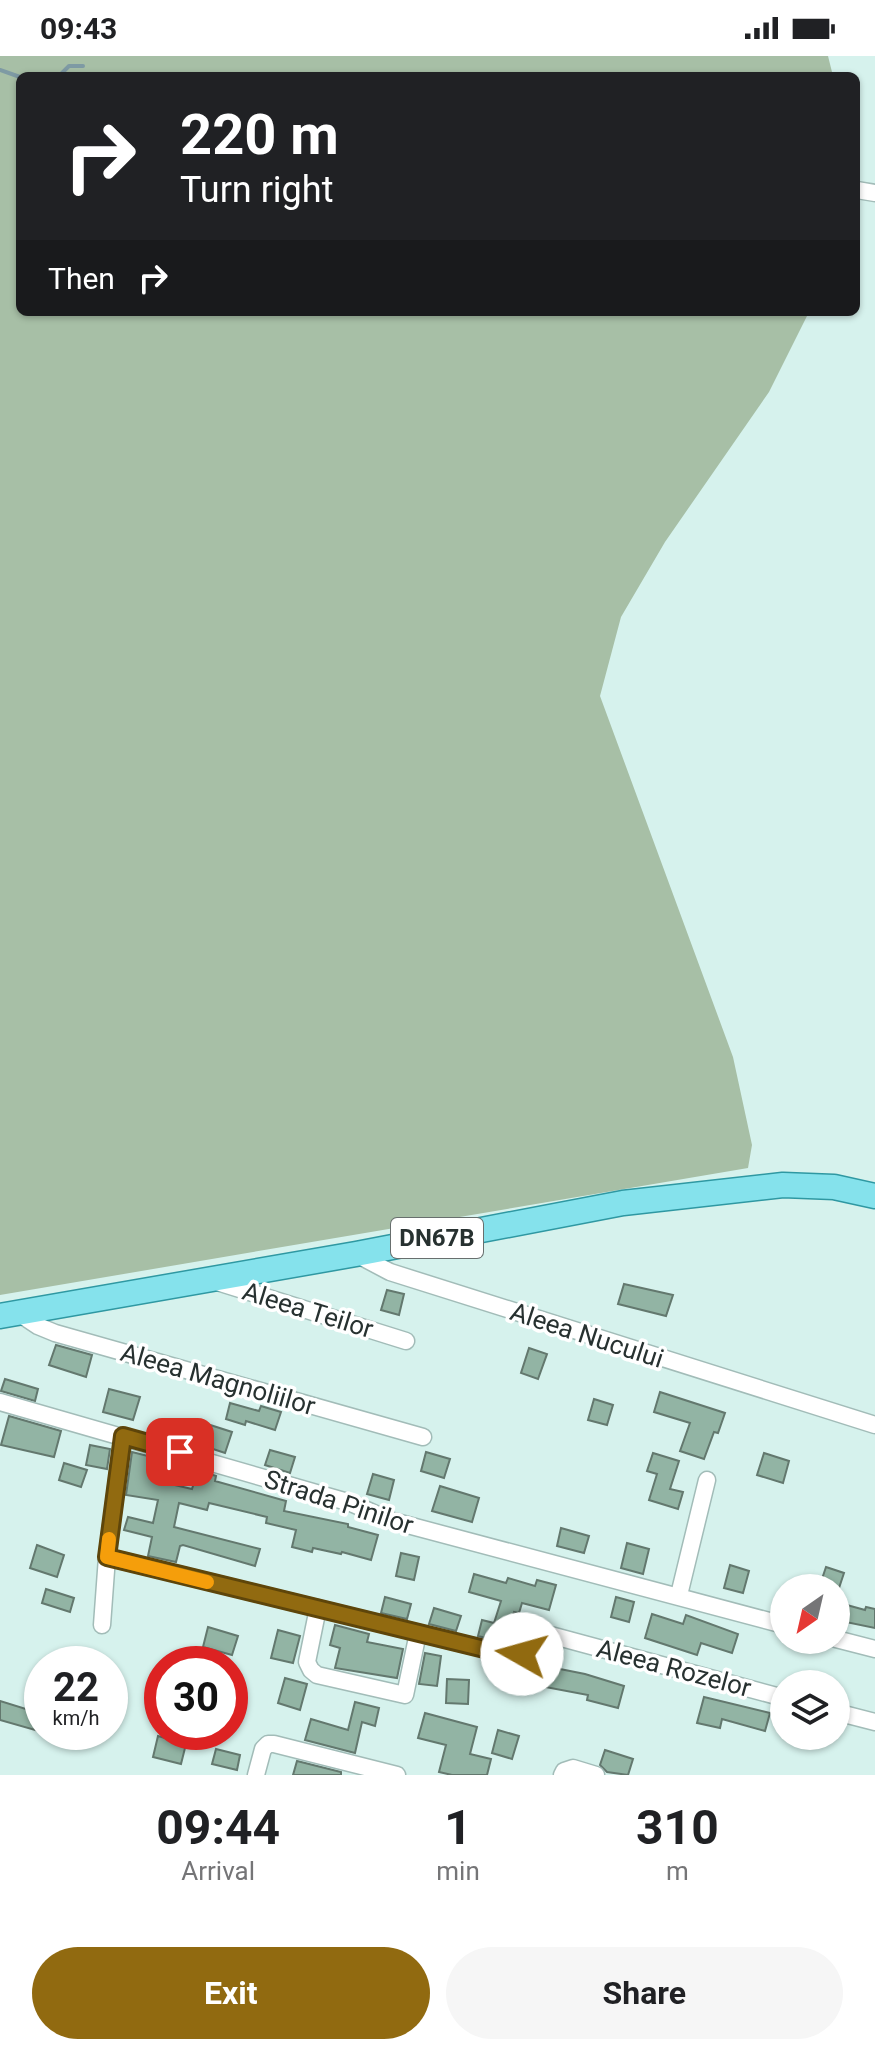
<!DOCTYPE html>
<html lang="en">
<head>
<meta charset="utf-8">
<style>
  :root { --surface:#fff; --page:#f6f6f6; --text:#202124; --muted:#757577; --accent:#916a10 }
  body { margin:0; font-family:Roboto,sans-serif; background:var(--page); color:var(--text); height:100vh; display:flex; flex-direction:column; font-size:30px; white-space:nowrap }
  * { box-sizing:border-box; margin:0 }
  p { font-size:26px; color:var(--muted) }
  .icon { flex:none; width:44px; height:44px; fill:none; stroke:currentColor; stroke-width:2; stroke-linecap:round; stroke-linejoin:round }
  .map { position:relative; height:1719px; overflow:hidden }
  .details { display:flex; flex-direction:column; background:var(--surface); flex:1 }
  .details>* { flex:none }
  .top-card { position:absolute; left:16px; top:16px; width:844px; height:244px; border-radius:12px; box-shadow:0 2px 6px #0004; background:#202124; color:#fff; overflow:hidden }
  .needle { width:52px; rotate:214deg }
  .controls { position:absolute; left:770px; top:1518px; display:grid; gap:16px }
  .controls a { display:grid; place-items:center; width:80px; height:80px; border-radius:50%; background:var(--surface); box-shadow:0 2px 6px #0004; font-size:40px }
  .speed { position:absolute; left:24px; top:1590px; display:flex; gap:16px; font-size:40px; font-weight:700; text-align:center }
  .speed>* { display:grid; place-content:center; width:104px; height:104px; border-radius:50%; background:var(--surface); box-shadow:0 2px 6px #0004; line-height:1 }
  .speed small { font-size:20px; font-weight:400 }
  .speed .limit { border:12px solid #d22; background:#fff; color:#111 }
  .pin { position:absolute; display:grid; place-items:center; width:68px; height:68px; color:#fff; margin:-34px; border-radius:16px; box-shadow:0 4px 12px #0006 }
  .me { position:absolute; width:88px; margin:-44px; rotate:277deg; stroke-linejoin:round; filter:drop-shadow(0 0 6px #0008) }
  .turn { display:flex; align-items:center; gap:28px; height:168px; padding:0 32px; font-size:36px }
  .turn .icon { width:104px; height:104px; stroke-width:2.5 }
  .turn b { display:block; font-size:56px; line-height:68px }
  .then { display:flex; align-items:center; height:76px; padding:0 32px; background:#0003; gap:16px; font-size:30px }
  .eta { display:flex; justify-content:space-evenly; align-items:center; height:136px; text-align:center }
  .eta b { font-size:48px; font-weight:700; line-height:56px }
  .action { display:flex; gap:16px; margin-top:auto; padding:16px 32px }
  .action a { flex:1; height:92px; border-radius:48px; background:var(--accent); color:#fff; font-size:32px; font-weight:700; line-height:92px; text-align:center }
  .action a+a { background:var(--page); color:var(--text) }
  .status { display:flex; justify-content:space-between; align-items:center; height:56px; padding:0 40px; background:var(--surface); direction:ltr }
  .status svg { height:22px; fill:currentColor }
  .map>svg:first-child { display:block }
  .forest { fill:#a7bfa6 }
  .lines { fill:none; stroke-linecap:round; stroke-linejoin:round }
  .stream { stroke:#7e9aa4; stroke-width:4 }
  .building { fill:#92b4a4; stroke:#63786e; stroke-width:2 }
  .street-casing { stroke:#a2bcb8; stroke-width:19 }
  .primary-casing { stroke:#2f98a2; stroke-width:27 }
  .street { stroke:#fff; stroke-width:16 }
  .primary { stroke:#85e2ec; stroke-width:24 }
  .route-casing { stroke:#5e450a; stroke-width:20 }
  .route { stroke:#916a10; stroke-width:14 }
  .slow { stroke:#f59e0b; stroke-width:14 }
  .labels { text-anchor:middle; stroke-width:7; stroke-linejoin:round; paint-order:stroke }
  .shield { fill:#fff; stroke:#686f6e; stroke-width:2 }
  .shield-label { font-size:24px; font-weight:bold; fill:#273130 }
  .street-label { font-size:26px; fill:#273130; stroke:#fff }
</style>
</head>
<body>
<div class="status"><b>09:43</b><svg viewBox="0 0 49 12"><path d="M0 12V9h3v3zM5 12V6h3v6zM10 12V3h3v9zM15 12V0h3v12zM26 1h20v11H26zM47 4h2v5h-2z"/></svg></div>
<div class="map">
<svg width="875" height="1719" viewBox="0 0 875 1719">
  <rect width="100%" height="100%" fill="#d6f2ed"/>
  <polygon class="forest" points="0,0 828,0 833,20 20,20 20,256 809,256 769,336 665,486 621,561 600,640 733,1001 752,1089 748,1112 0,1239"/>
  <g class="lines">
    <g class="stream">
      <polyline points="0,14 20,21"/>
      <polyline points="59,20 69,10 83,10"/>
    </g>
  </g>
  <g class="building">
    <polygon points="624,1228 673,1239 666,1260 618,1248"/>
    <polygon points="387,1234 404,1238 399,1259 381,1254"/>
    <polygon points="56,1289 92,1299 86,1321 49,1309"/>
    <polygon points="529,1292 547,1298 538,1323 521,1317"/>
    <polygon points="5,1323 38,1333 35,1345 1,1335"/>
    <polygon points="109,1333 140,1341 133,1364 103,1356"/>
    <polygon points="660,1336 725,1357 718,1377 714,1376 704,1403 680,1395 690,1367 654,1356"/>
    <polygon points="594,1343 613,1349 607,1369 588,1364"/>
    <polygon points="230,1347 259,1355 261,1350 281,1356 275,1374 246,1365 245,1369 226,1363"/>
    <polygon points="9,1360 61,1375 54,1401 1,1389"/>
    <polygon points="204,1367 232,1376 225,1397 198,1388"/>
    <polygon points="90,1389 110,1393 107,1413 86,1409"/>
    <polygon points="270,1394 295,1401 290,1417 265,1409"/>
    <polygon points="132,1396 156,1402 153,1424 192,1433 197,1417 200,1418 201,1415 216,1420 215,1425 286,1445 284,1455 348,1468 348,1471 378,1479 371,1504 342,1496 341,1498 313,1492 312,1496 292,1491 296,1474 266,1467 267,1461 209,1447 207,1454 179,1447 174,1471 260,1493 255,1510 183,1489 180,1490 176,1506 148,1500 152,1481 124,1474 128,1461 153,1467 158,1444 126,1439"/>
    <polygon points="426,1396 450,1403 444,1422 421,1415"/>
    <polygon points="653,1397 679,1405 670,1433 683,1436 678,1453 649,1444 657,1418 647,1415"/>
    <polygon points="764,1397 789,1405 783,1427 757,1419"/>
    <polygon points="64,1407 87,1414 81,1431 59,1424"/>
    <polygon points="373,1418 394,1424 389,1444 367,1438"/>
    <polygon points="440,1430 479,1442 472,1466 432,1455"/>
    <polygon points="561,1472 589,1480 584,1497 557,1490"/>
    <polygon points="627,1487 649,1493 643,1518 621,1512"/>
    <polygon points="37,1489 64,1499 57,1521 30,1512"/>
    <polygon points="401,1497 419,1501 414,1524 396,1520"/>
    <polygon points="730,1509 749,1515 743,1537 724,1532"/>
    <polygon points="826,1511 844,1517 839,1532 819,1532"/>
    <polygon points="474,1518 506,1527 508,1522 535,1530 537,1524 556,1529 549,1554 522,1547 519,1557 514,1556 505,1587 478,1580 482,1564 494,1567 501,1545 469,1536"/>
    <polygon points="46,1533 74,1542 70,1556 42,1547"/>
    <polygon points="385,1541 411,1548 407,1563 381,1557"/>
    <polygon points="616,1541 634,1546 629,1566 611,1561"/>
    <polygon points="836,1546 865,1554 866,1551 875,1553 875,1572 836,1564"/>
    <polygon points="434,1552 461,1560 456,1575 429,1568"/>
    <polygon points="652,1558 683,1568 686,1559 738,1578 732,1597 701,1587 697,1599 645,1582"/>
    <polygon points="335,1569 369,1578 367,1586 403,1593 397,1622 335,1612 340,1592 330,1589"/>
    <polygon points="208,1571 238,1580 232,1599 203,1591"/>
    <polygon points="278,1574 300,1580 293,1607 271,1602"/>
    <polygon points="425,1597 441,1600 437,1630 419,1628"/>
    <polygon points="545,1610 585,1618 624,1630 618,1652 587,1644 588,1639 540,1630"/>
    <polygon points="285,1622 307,1628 300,1654 278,1647"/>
    <polygon points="447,1623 469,1624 468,1648 446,1647"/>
    <polygon points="704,1641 770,1657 765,1675 722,1663 720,1672 697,1667"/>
    <polygon points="0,1645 42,1658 42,1676 0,1664"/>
    <polygon points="355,1646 379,1652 375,1670 362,1666 355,1697 305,1684 311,1663 348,1674"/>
    <polygon points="425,1657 477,1671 470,1698 491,1703 487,1719 452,1719 439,1716 446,1689 418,1682"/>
    <polygon points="498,1674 519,1680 512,1703 492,1697"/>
    <polygon points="158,1680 186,1688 181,1708 153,1701"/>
    <polygon points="216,1693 240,1699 237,1714 212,1708"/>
    <polygon points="605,1694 633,1703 628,1719 607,1716 600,1709"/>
    <polygon points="297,1705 341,1716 341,1719 293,1719"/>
  </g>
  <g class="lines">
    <defs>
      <g id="street">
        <polyline points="857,134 875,137"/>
        <polyline points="356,1198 390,1216 875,1369"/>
        <polyline points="214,1225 406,1285"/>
        <polyline points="17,1256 38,1270 55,1277 423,1381"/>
        <polyline points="0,1346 351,1447 389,1464 784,1569"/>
        <path d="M107,1501l398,97c28,4 18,-14 38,-21l241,65"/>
        <polyline points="679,1539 707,1424"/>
        <polyline points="318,1552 307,1606 311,1614 317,1619 405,1639 418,1577"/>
        <polyline points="102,1569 107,1501 123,1380"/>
        <polyline points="836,1583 875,1593"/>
        <polyline points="836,1656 875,1666"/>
        <polyline points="256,1719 263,1693 268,1688 274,1688 397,1719"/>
        <polyline points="562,1719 564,1715 573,1712 596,1719"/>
      </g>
      <polyline id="primary" points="0,1260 356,1198 623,1147 783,1129 834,1131 875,1140"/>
    </defs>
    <use href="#street" class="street-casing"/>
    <use href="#primary" class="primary-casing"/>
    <use href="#street" class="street"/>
    <use href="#primary" class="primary"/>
  </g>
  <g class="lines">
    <defs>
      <polyline id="route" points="180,1396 123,1380 107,1501 505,1598 518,1600 522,1598"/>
    </defs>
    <use href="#route" class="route-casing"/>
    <use href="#route" class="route"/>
    <polyline class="slow" points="109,1483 107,1501 207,1526"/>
  </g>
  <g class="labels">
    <rect class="shield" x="391" y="1162" width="92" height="40" rx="6"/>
    <g class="shield-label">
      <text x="437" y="1190">DN67B</text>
    </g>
    <g class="street-label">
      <text transform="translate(308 1254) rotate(17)" y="9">Aleea Teilor</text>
      <text transform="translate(587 1279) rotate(18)" y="9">Aleea Nucului</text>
      <text transform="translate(218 1323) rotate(16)" y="9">Aleea Magnoliilor</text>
      <text transform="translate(339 1446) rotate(18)" y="9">Strada Pinilor</text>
      <text transform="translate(674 1612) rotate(15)" y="9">Aleea Rozelor</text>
    </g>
  </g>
</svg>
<div class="controls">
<a><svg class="needle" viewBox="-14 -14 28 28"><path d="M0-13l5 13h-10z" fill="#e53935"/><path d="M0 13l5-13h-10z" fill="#757577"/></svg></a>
<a><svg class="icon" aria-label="layers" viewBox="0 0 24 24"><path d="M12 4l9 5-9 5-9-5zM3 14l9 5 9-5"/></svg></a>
</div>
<div class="speed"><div>22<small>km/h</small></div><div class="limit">30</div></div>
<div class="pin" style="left:180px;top:1396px;background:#d93025"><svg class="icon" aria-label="arrive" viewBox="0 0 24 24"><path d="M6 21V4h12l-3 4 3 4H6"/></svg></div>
<svg class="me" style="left:522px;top:1598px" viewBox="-20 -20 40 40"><circle r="19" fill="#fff"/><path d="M0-13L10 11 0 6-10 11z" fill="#916a10"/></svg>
<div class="top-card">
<div class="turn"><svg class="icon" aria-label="right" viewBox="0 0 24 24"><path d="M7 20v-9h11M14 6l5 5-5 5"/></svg><div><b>220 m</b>Turn right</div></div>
<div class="then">Then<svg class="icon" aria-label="right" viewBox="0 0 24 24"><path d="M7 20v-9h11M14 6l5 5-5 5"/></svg></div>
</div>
</div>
<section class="details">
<div class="eta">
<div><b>09:44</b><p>Arrival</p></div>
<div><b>1</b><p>min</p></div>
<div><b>310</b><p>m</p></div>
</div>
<div class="action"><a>Exit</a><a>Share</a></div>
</section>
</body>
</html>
